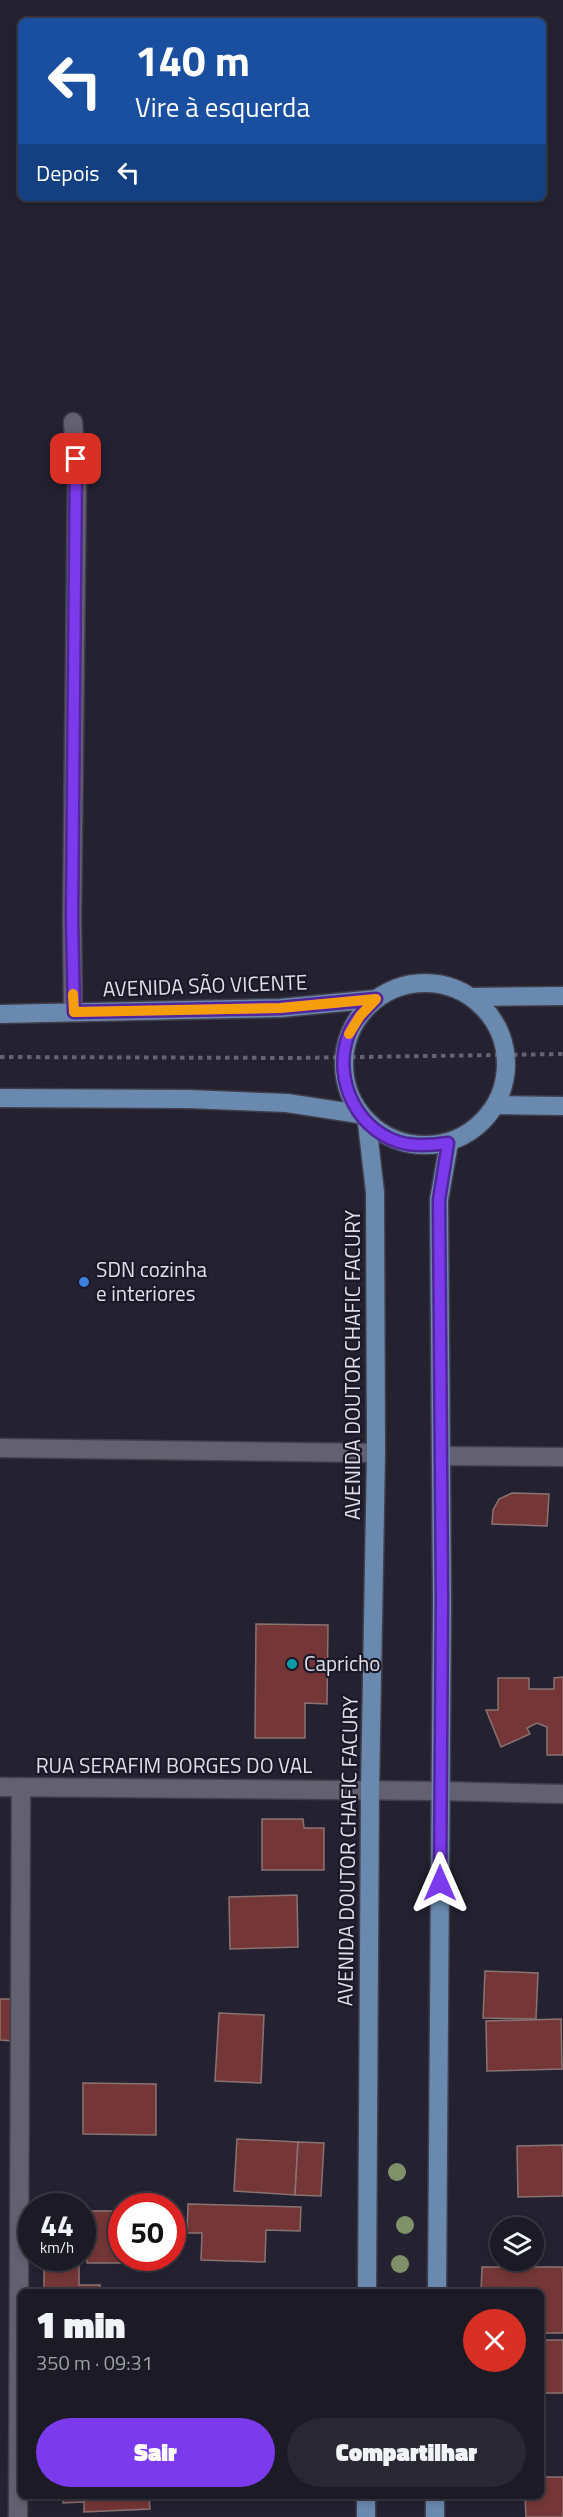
<!DOCTYPE html>
<html lang="pt">
<head>
<meta charset="utf-8">
<style>
  :root { --surface:#1b1a25; --page:#282732; --text:#f1f3f6; --muted:#a0a1a7; --line:#393842; --accent:#7c3aed }
  body { margin:0; font-family:"Titillium Web",sans-serif; background:var(--page); color:var(--text); height:100vh; display:flex; flex-direction:column; font-size:22px; white-space:nowrap }
  * { box-sizing:border-box; margin:0 }
  p { font-size:20px; color:var(--muted) }
  .icon { flex:none; width:33px; height:33px; fill:none; stroke:currentColor; stroke-width:2; stroke-linecap:round; stroke-linejoin:round }
  .map { position:relative; flex:1; overflow:hidden }
  .sheet { position:absolute; left:18px; top:2289px; width:526px; height:210px; display:flex; flex-direction:column; background:var(--surface); border-radius:9px; box-shadow:0 3px 9px #0003,0 0 0 2px var(--line) }
  .sheet>* { flex:none }
  .hud { position:absolute; left:18px; top:18px; width:528px; height:183px; border-radius:9px; box-shadow:0 3px 9px #0003,0 0 0 2px var(--line); background:#1a4fa0; color:#fff; overflow:hidden }
  .controls { position:absolute; left:490px; top:2217px; display:grid; gap:12px }
  .controls a { display:grid; place-items:center; width:54px; height:54px; border-radius:50%; background:var(--surface); box-shadow:0 3px 9px #0003,0 0 0 2px var(--line); font-size:30px }
  .speed { position:absolute; left:18px; top:2193px; display:flex; gap:12px; font-size:30px; font-weight:700; text-align:center }
  .speed>* { display:grid; place-content:center; width:78px; height:78px; border-radius:50%; background:var(--surface); box-shadow:0 3px 9px #0003,0 0 0 2px var(--line); line-height:1 }
  .speed small { font-size:15px; font-weight:400 }
  .speed .limit { border:9px solid #d22; background:#fff; color:#111 }
  .pin { position:absolute; display:grid; place-items:center; width:51px; height:51px; color:#fff; margin:-26px; border-radius:12px; box-shadow:0 3px 9px #0006 }
  .me { position:absolute; width:66px; margin:-33px; rotate:0deg; stroke-linejoin:round; filter:drop-shadow(0 0 4px #0008) }
  .turn { display:flex; align-items:center; gap:21px; height:126px; padding:0 18px; font-size:27px }
  .turn .icon { width:78px; height:78px; stroke-width:2.5 }
  .turn b { display:block; font-size:42px; line-height:51px }
  .then { display:flex; align-items:center; height:57px; padding:0 18px; background:#0003; gap:12px; font-size:22px }
  .round { display:grid; place-items:center; flex:none; width:63px; height:63px; border-radius:32px; background:var(--page) }
  .summary { display:flex; align-items:center; justify-content:space-between; height:102px; padding:0 18px }
  h1 { font-size:36px; font-weight:800; line-height:45px }
  .button { display:flex; gap:12px; margin-top:auto; padding:12px 18px }
  .button a { flex:1; height:69px; border-radius:36px; background:var(--accent); color:#fff; font-size:24px; font-weight:800; line-height:69px; text-align:center }
  .button a+a { background:var(--page); color:var(--text) }
  .map>svg:first-child { display:block }
  .building { fill:#743636; stroke:#897372; stroke-width:1.5 }
  .lines { fill:none; stroke-linecap:round; stroke-linejoin:round }
  .minor-casing { stroke:#403e4a; stroke-width:21 }
  .major-casing { stroke:#403e4a; stroke-width:21 }
  .path { stroke:#656370; stroke-width:4; stroke-dasharray:4.5 4.5; stroke-linecap:butt }
  .minor { stroke:#636072; stroke-width:18 }
  .major { stroke:#6a89af; stroke-width:18 }
  .tree { fill:#809169 }
  .route-casing { stroke:#51269a; stroke-width:15 }
  .route { stroke:#7c3aed; stroke-width:10 }
  .slow { stroke:#f59e0b; stroke-width:10 }
  .shop-dot { fill:#3f7fe0; stroke:#1b1827; stroke-width:2 }
  .culture-dot { fill:#0f9aa8; stroke:#1b1827; stroke-width:2 }
  .labels { text-anchor:middle; stroke-width:4.5; stroke-linejoin:round; paint-order:stroke }
  .street-label { font-size:21px; fill:#e0dee8; stroke:#1b1827 }
  .poi-label { font-size:21px; fill:#e0dee8; stroke:#1b1827; text-anchor:start }
</style>
</head>
<body>
<div class="map">
<svg width="563" height="2517" viewBox="0 0 563 2517">
  <rect width="100%" height="100%" fill="#242231"/>
  <g class="building">
    <polygon points="512,1493 549,1494 547,1526 492,1524 493,1510 499,1499"/>
    <polygon points="256,1624 328,1625 327,1704 305,1703 305,1738 255,1738"/>
    <polygon points="563,1677 563,1755 547,1755 547,1727 537,1723 527,1728 530,1734 501,1747 486,1710 498,1710 498,1678 529,1678 529,1689 554,1689 554,1678"/>
    <polygon points="262,1819 303,1819 304,1828 324,1828 324,1870 262,1870"/>
    <polygon points="297,1895 298,1947 230,1949 229,1897"/>
    <polygon points="485,1971 538,1973 536,2019 483,2018"/>
    <polygon points="0,1999 15,1999 12,2041 0,2040"/>
    <polygon points="219,2013 264,2015 261,2083 215,2081"/>
    <polygon points="561,2019 562,2069 487,2071 486,2021"/>
    <polygon points="83,2083 156,2084 156,2135 83,2134"/>
    <polygon points="237,2139 298,2142 295,2195 234,2191"/>
    <polygon points="298,2142 324,2143 321,2196 295,2195"/>
    <polygon points="563,2145 563,2196 518,2197 517,2146"/>
    <polygon points="188,2204 301,2207 300,2231 266,2230 265,2262 201,2260 202,2233 187,2233"/>
    <polygon points="86,2211 122,2211 122,2258 161,2258 161,2263 87,2263"/>
    <polygon points="44,2263 79,2264 79,2285 100,2285 100,2292 44,2292"/>
    <polygon points="482,2267 563,2267 563,2333 542,2333 542,2292 481,2292"/>
    <rect x="542" y="2340" width="21" height="53"/>
    <polygon points="542,2477 563,2477 563,2517 526,2517 525,2496 542,2496"/>
    <polygon points="63,2496 149,2496 150,2509 84,2512 84,2502 63,2503"/>
  </g>
  <g class="lines">
    <defs>
      <g id="minor">
        <polyline points="73,422 77,478 72,919 73,1012"/>
        <polyline points="0,1448 376,1453"/>
        <polyline points="441,1456 563,1457"/>
        <polyline points="0,1787 441,1791 563,1794"/>
        <polyline points="18,2517 21,1787"/>
      </g>
      <g id="major">
        <circle cx="425" cy="1064" r="81"/>
        <polyline points="472,997 563,996"/>
        <polyline points="0,1014 281,1008 376,999"/>
        <polyline points="0,1098 188,1099 287,1103 359,1114"/>
        <polyline points="496,1105 563,1106"/>
        <polyline points="367,1123 375,1192 376,1453 370,1790 367,2292"/>
        <polyline points="437,2292 442,1601 439,1200 449,1143"/>
        <polyline points="366,2517 366,2496"/>
        <polyline points="435,2517 435,2496"/>
      </g>
    </defs>
    <use href="#minor" class="minor-casing"/>
    <use href="#major" class="major-casing"/>
    <polyline class="path" points="0,1057 294,1058 563,1054"/>
    <use href="#minor" class="minor"/>
    <use href="#major" class="major"/>
  </g>
  <g class="tree">
    <circle cx="397" cy="2172" r="9"/>
    <circle cx="405" cy="2225" r="9"/>
    <circle cx="400" cy="2264" r="9"/>
  </g>
  <g class="lines">
    <defs>
      <path id="route" d="M76,459l-4,460 2,93 206,-4 96,-9c-11,11 -23,22 -28,37 -16,45 11,99 59,108 15,2 27,1 41,-1l-9,57 3,401 -2,282"/>
    </defs>
    <use href="#route" class="route-casing"/>
    <use href="#route" class="route"/>
    <polyline class="slow" points="73,994 74,1012 280,1008 376,999 360,1016 349,1034"/>
  </g>
  <circle class="shop-dot" cx="84" cy="1282" r="6"/>
  <circle class="culture-dot" cx="292" cy="1664" r="6"/>
  <g class="labels">
    <g class="street-label">
      <text transform="translate(205 986) rotate(-2)" y="7">AVENIDA SÃO VICENTE</text>
      <text transform="translate(353 1365) rotate(-90)" y="7">AVENIDA DOUTOR CHAFIC FACURY</text>
      <text x="174" y="1773">RUA SERAFIM BORGES DO VAL</text>
      <text transform="translate(348 1851) rotate(-89)" y="7">AVENIDA DOUTOR CHAFIC FACURY</text>
    </g>
    <g class="poi-label">
      <text x="96" y="1277">SDN cozinha<tspan x="96" dy="24">e interiores</tspan></text>
      <text x="304" y="1671">Capricho</text>
    </g>
  </g>
</svg>
<div class="controls">
<a><svg class="icon" aria-label="layers" viewBox="0 0 24 24"><path d="M12 4l9 5-9 5-9-5zM3 14l9 5 9-5"/></svg></a>
</div>
<div class="speed"><div>44<small>km/h</small></div><div class="limit">50</div></div>
<div class="pin" style="left:76px;top:459px;background:#d93025"><svg class="icon" aria-label="arrive" viewBox="0 0 24 24"><path d="M6 21V4h12l-3 4 3 4H6"/></svg></div>
<svg class="me" style="left:440px;top:1883px" viewBox="-20 -20 40 40"><path d="M0-17L14 15 0 8-14 15z" fill="#7c3aed" stroke="#fff" stroke-width="4"/></svg>
<div class="hud">
<div class="turn"><svg class="icon" aria-label="left" viewBox="0 0 24 24"><path d="M17 20v-9H6M10 6l-5 5 5 5"/></svg><div><b>140 m</b>Vire à esquerda</div></div>
<div class="then">Depois<svg class="icon" aria-label="left" viewBox="0 0 24 24"><path d="M17 20v-9H6M10 6l-5 5 5 5"/></svg></div>
</div>
<section class="sheet">
<div class="summary"><div><h1>1 min</h1><p>350 m · 09:31</p></div><a class="round" style="background:#d93025;color:#fff"><svg class="icon" aria-label="close" viewBox="0 0 24 24"><path d="M6 6l12 12M18 6L6 18"/></svg></a></div>
<div class="button"><a>Sair</a><a>Compartilhar</a></div>
</section>
</div>
</body>
</html>
